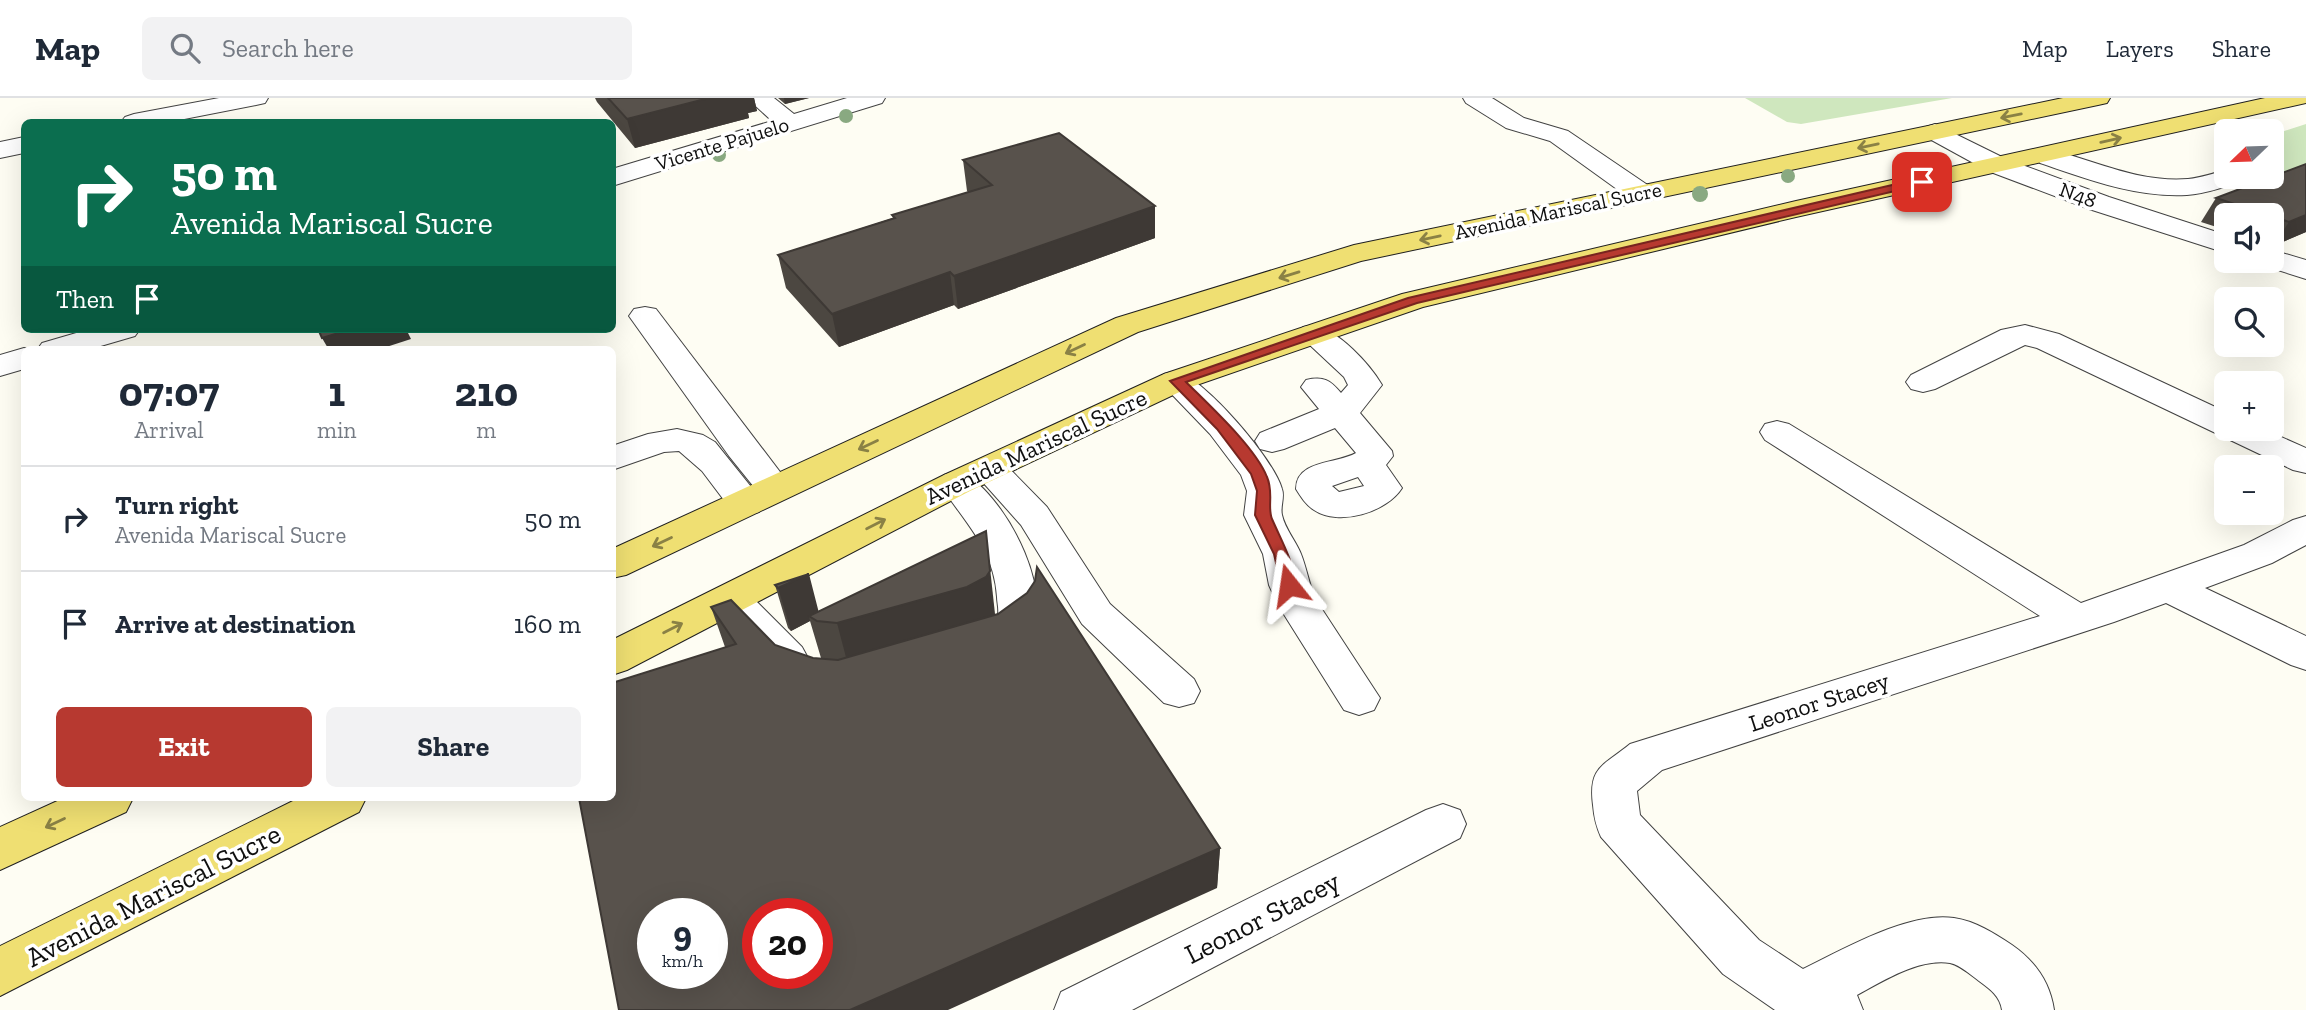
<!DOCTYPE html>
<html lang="en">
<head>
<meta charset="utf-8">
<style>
  :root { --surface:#fff; --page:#f2f2f3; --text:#1f2937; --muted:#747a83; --line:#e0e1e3; --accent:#b73930 }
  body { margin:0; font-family:"Zilla Slab",serif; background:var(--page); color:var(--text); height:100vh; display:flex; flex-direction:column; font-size:26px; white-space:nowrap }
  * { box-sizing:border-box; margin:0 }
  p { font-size:23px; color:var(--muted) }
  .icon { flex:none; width:38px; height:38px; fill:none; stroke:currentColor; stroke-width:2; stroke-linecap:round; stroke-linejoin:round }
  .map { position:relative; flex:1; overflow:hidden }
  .side { position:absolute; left:21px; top:248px; width:595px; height:455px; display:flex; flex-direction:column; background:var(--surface); border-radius:10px; box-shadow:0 7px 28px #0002 }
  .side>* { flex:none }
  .hud { position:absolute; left:21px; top:21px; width:595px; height:214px; border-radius:10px; box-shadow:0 7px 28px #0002; background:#0b6e4f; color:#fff; overflow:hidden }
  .needle { width:46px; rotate:247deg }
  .tools { position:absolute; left:2214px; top:21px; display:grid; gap:14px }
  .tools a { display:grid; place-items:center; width:70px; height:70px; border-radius:10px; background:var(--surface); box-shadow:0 7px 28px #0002; font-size:35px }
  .speed { position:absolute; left:637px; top:800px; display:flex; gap:14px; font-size:35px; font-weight:700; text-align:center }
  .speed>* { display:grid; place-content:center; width:91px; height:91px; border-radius:50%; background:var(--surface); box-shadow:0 7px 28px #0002; line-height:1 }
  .speed small { font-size:18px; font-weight:400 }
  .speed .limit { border:10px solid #d22; background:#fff; color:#111 }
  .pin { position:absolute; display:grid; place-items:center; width:60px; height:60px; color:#fff; margin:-30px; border-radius:14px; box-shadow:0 4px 10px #0006 }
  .me { position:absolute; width:77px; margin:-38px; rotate:345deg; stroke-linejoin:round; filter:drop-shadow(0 0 5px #0008) }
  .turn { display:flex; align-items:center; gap:24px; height:147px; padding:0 35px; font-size:32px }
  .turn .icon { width:91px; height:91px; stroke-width:2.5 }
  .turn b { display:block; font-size:49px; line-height:60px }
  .then { display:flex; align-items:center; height:66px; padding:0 35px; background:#0003; gap:14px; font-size:26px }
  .eta { display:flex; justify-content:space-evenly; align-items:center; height:119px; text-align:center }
  .eta b { font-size:42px; font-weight:800; line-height:49px }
  .primary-button { display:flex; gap:14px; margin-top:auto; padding:14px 35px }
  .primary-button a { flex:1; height:80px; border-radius:10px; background:var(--accent); color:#fff; font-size:28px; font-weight:800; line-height:80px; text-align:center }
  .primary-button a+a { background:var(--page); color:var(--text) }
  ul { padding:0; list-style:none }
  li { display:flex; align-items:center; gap:21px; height:105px; padding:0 35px; border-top:2px solid var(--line) }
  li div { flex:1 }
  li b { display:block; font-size:26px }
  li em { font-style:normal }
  header { display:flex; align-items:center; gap:42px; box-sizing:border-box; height:98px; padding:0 35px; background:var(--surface); border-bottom:2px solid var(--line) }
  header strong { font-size:33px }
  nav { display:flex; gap:38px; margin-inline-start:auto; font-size:24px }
  .search { width:490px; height:63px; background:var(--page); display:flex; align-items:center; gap:18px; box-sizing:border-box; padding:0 24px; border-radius:10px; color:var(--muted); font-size:26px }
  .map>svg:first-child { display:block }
  .green { fill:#cfe7be }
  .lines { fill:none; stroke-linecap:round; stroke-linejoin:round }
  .minor-casing { stroke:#424242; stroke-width:2 }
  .major-casing { stroke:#202020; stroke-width:2 }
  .minor { fill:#fff; fill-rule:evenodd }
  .major { fill:#efdf72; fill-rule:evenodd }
  .tree { fill:#89a981 }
  .wall { fill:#4c4741 }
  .shaded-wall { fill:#3e3935 }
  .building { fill:#58524c; stroke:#3e3935; stroke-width:2; fill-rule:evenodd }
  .oneway { stroke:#8a8145 }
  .route { fill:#b73930; stroke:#77251f; stroke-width:2 }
  .labels { text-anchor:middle; stroke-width:7; stroke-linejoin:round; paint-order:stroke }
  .far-street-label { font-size:21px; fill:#0f0f0f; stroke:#fff }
  .street-label { font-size:24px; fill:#0f0f0f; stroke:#fff }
  .near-street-label { font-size:28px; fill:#0f0f0f; stroke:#fff }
</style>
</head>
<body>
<header>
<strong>Map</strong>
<div class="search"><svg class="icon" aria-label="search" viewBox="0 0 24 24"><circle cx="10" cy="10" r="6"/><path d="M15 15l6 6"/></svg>Search here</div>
<nav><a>Map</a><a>Layers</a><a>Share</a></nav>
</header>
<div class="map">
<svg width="2306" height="912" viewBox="0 0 2306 912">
  <rect width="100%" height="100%" fill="#fefdf3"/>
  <g class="green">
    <polygon points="1745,0 1952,0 1801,26 1787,24"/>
    <polygon points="2306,26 2306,84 2272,75 2272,37"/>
  </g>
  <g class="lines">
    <defs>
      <g id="minor">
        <polygon points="219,0 268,0 265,5 256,7 169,24 121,24 125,19 134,16"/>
        <polygon points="747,0 774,0 794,16 847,0 885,0 882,5 612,88 612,71 772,23"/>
        <polygon points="1463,0 1492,0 1524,20 1568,33 1652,90 1656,96 1652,102 1642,104 1632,102 1550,43 1506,30 1466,5"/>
        <polygon points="1935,26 2006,61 2109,99 2226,137 2226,155 2089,111 1988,73 1926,39 1922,34 1926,29"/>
        <polygon points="24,39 24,55 0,60 0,44"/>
        <path d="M2049,51c47,12 90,34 139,30 13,-1 26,-6 38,-9v7h17l-4,6c-17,4 -34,11 -52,12 -51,3 -100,-16 -147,-32l-4,-6 4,-6z"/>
        <polygon points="2272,152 2306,162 2306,181 2262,167 2259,163 2272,163"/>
        <polygon points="645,209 656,211 793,391 788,399 775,403 762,399 729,358 629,218 634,211"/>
        <path d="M1314,227c25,6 55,38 68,60l-22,28 32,38 1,5 -7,9 16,23c-15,24 -63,39 -88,22 -8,-5 -13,-13 -18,-21 0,-29 40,-25 60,-36l-21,-25 -51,21 -12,3 -12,-3 -5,-8 5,-8 59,-24 -18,-22 5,-7c18,-4 24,0 35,13l7,-8 -4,-8 -46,-43 5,-7zM1358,379l6,9 -25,6 -7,-6z"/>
        <polygon points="2025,227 2059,236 2226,314 2226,331 2263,331 2306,350 2306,375 2293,372 2037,250 2025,247 1935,291 1923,294 1911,291 1906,284 1911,277 2001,232"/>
        <polygon points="90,231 140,231 135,238 87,252 37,252 42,245"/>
        <polygon points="24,250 31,252 24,252 24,271 0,278 0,257"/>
        <path d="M1176,273c28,7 98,88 106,118 3,8 -2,18 0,26 3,14 14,26 19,39 6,15 8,31 15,46l64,98 -6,12 -15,5 -15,-5 -66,-105 -9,-20 -6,-31 -19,-39 3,-24 -6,-16 -31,-41 -51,-53 5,-7z"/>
        <path d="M1777,323l12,3 292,179 163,-58 49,-25 13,-4v29l-34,18 -67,25 101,48v34l-15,-5 -125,-62 -52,19 -452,148 -25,21 3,24 119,125 44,29c39,-19 106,-58 151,-51 21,3 40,15 58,27 23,16 38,37 42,65h-52c-2,-14 -12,-21 -23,-29 -8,-6 -19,-16 -29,-18 -31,-5 -67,18 -93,32l6,15h-88l-52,-36 -122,-137c-5,-11 -7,-20 -8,-32 -5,-38 10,-39 37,-61l410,-128 -275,-176 -5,-8 5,-8z"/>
        <polygon points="677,331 703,337 715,344 764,405 759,414 746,417 733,414 702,373 679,353 664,354 612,372 612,348 648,336"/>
        <polygon points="989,359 1002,363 1047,409 1110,506 1194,581 1200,593 1194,605 1179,609 1164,605 1082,526 1021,427 971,371 976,363"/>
        <path d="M957,373c44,12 117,146 57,177 -13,6 -21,7 -36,3l-6,-11c7,-12 24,-17 26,-26 1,-5 -1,-12 -1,-17 -3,-49 -33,-75 -58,-114l5,-8z"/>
        <polygon points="730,487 744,491 802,549 808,560 802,571 787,576 772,571 716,511 710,501 716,491"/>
        <polygon points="1443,706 1460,712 1466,726 1460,740 1132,912 1054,912 1061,894 1426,712"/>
      </g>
      <g id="major">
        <polygon points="2063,0 2110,0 2107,5 2098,7 1361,163 1138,234 626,477 612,480 612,451 1116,220 1354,147"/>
        <polygon points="2265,0 2306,0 2306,5 1796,119 1423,209 1188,290 970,393 627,572 612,577 612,542 944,377 1164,276 1402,196 1796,103"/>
        <polygon points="64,700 133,700 126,714 0,772 0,729"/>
        <polygon points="299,700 366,700 359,714 0,898 0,848"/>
      </g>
    </defs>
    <use href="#minor" class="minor-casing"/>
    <use href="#major" class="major-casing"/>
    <use href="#minor" class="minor"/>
    <use href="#major" class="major"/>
  </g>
  <g class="tree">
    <circle cx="846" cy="18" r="7"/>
    <circle cx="719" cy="57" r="7"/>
    <circle cx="1788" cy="78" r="7"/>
    <circle cx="1700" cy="96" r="8"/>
  </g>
  <g class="wall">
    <polygon points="595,0 754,0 757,13 748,15 749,20 635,50 597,4"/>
    <polygon points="778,0 809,0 785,6"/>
    <polygon points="963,62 1155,140 958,211 954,207 839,249 786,190 778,157 893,120 892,117 968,94 967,93"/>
    <polygon points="2306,66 2306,134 2273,148 2272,147 2272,117 2226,117 2226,132 2201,124 2216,100"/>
    <polygon points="775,487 819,514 995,516 994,518 1220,750 1217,790 725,549 711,509 775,547 813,560 821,560 810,523 791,533 788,530"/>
  </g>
  <g class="shaded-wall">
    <polygon points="709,0 754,0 757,13 748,15 749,20 635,50 627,21"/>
    <polygon points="784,0 809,0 785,6"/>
    <polygon points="1155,108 1155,140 958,211 954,178"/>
    <polygon points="2306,117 2306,134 2273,148 2289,124"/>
    <polygon points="950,174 954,207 839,249 832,216"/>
    <polygon points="352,231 406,231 411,241 377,252 329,252 322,240"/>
    <polygon points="986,433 995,516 991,522 848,567 837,525"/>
    <polygon points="809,476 820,519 809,518 810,523 791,533 778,490"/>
    <polygon points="1220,750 1217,790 948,912 850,912"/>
  </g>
  <g class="building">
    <polygon points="608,0 709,0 627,21"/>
    <polygon points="1059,35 1155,108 954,178 950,174 832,216 778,157 895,120 892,117 992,87 963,62"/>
    <polygon points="2306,66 2306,117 2289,124 2216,100"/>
    <polygon points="318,231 352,231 322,240"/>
    <polygon points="986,433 990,473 986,479 967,489 837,525 817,523 809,518"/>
    <path d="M1037,469l183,281 -370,162h-231l-40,-212h33v-115l124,-39 -25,-37 20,-7 44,45 38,13 25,2 160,-46 29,-21 8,-12zM653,816h59v59h-59zM758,816h59v59h-59z"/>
    <polygon points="809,476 778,490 775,487"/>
  </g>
  <defs><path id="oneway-shaft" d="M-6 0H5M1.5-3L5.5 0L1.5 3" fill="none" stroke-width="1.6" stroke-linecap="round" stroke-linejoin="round" transform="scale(1.75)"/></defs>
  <g class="oneway">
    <use href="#oneway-shaft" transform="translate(2011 18) rotate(169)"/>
    <use href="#oneway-shaft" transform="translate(2111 42) rotate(-13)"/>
    <use href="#oneway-shaft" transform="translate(1868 48) rotate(168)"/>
    <use href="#oneway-shaft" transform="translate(1430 140) rotate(168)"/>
    <use href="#oneway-shaft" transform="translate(1289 177) rotate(163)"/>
    <use href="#oneway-shaft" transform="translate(1075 251) rotate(155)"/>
    <use href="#oneway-shaft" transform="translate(868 347) rotate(155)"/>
    <use href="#oneway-shaft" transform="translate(876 426) rotate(-27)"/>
    <use href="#oneway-shaft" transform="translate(662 444) rotate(155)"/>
    <use href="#oneway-shaft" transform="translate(673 530) rotate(-27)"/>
    <use href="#oneway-shaft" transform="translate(55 725) rotate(155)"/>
  </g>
  <path class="route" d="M1922,80l3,1v5l-508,119 -231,79c23,23 69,65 81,95 7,16 0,30 5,42 11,25 19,38 25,66l-8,5 -8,-5 -7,-31 -19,-39 2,-24 -6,-17 -34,-45 -47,-48 238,-83z"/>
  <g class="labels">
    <g class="far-street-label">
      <text transform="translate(722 46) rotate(-17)" y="7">Vicente Pajuelo</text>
      <text transform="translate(2078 97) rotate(20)" y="7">N48</text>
      <text transform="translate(1558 113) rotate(-12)" y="7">Avenida Mariscal Sucre</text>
    </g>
    <g class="street-label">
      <text transform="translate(1036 349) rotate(-25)" y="8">Avenida Mariscal Sucre</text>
      <text transform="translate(1819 604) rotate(-18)" y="8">Leonor Stacey</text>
    </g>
    <g class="near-street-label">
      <text transform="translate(153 797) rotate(-27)" y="10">Avenida Mariscal Sucre</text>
      <text transform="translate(1262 819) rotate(-27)" y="10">Leonor Stacey</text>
    </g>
  </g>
</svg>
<div class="tools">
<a><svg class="needle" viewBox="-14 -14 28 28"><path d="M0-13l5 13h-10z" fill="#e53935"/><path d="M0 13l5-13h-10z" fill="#747a83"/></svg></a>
<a><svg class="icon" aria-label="sound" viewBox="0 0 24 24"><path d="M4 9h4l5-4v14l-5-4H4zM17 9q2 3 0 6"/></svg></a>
<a><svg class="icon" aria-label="search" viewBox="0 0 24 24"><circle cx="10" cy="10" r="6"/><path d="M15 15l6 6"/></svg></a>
<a>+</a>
<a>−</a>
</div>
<div class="speed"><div>9<small>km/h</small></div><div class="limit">20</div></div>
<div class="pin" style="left:1922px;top:84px;background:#d93025"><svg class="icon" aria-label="arrive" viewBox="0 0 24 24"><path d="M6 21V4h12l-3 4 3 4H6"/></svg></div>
<svg class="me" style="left:1289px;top:487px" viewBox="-20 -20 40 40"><path d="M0-17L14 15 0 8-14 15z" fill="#b73930" stroke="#fff" stroke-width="4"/></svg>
<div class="hud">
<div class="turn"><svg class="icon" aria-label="right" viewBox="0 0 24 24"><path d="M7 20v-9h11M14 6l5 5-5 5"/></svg><div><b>50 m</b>Avenida Mariscal Sucre</div></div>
<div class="then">Then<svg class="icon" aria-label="arrive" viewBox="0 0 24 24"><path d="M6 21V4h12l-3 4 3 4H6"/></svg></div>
</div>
<section class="side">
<div class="eta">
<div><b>07:07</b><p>Arrival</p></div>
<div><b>1</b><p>min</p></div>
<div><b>210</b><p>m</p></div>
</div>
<ul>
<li><svg class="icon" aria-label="right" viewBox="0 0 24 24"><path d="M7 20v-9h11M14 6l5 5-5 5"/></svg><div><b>Turn right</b><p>Avenida Mariscal Sucre</p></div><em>50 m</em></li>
<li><svg class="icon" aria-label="arrive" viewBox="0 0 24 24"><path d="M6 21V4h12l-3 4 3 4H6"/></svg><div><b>Arrive at destination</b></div><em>160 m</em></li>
</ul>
<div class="primary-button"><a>Exit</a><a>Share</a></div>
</section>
</div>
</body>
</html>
